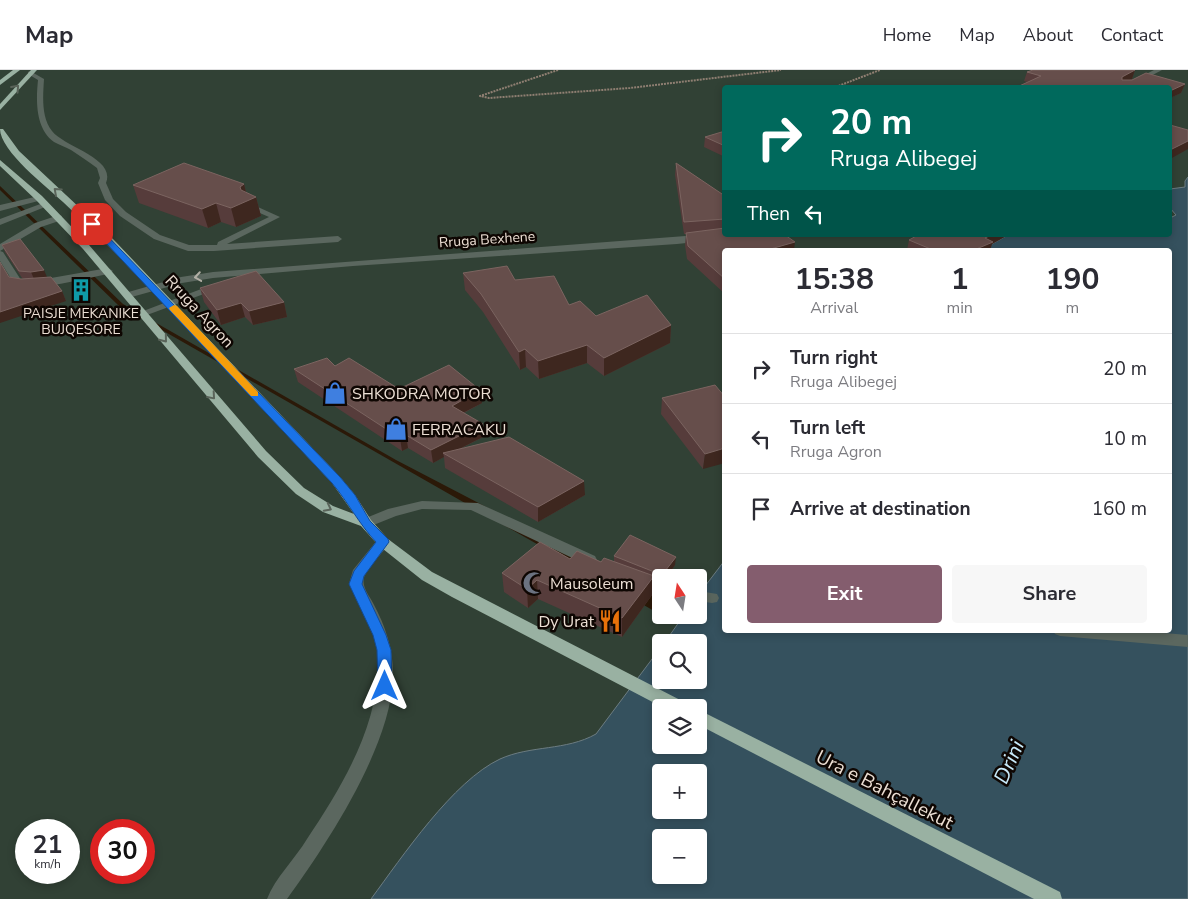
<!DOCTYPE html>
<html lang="en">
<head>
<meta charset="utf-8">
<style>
  :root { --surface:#fff; --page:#f7f7f7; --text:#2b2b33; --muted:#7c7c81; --line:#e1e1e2; --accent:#845d6e }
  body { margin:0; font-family:"Nunito Sans",sans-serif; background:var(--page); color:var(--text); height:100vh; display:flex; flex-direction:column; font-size:19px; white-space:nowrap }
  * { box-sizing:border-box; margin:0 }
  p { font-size:16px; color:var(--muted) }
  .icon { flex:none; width:28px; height:28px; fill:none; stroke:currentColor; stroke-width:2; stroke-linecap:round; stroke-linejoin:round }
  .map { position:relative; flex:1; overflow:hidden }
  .details { position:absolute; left:722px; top:178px; width:450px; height:385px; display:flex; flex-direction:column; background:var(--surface); border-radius:5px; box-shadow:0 2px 8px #0003 }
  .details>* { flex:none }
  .banner { position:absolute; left:722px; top:15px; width:450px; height:152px; border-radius:5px; box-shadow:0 2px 8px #0003; background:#00695c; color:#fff; overflow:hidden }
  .needle { width:32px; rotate:348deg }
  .controls { position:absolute; left:652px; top:499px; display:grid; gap:10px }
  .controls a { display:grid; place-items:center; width:55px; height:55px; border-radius:5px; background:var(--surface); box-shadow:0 2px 8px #0003; font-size:25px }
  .speed { position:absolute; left:15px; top:749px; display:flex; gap:10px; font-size:25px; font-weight:700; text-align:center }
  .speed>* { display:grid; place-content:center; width:65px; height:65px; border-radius:50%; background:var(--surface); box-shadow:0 2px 8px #0003; line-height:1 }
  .speed small { font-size:12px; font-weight:400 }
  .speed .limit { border:8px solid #d22; background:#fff; color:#111 }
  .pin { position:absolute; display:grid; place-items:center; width:42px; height:42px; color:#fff; margin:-21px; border-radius:10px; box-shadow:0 2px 8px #0006 }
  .me { position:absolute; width:55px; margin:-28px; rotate:0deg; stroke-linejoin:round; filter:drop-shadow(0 0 4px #0008) }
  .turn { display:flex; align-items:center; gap:18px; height:105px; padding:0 25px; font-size:22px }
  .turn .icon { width:65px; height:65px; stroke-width:2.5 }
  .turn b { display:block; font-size:35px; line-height:42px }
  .then { display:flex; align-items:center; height:48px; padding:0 25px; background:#0003; gap:10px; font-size:19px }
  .eta { display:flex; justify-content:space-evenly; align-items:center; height:85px; text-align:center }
  .eta b { font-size:30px; font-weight:700; line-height:35px }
  .cta { display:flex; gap:10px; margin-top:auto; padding:10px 25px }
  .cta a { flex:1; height:58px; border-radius:5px; background:var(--accent); color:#fff; font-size:20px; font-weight:700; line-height:58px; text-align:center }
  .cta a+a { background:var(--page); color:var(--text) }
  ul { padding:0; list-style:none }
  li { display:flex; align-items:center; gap:15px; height:70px; padding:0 25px; border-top:1px solid var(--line) }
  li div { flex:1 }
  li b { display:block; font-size:19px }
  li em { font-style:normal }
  header { display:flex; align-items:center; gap:30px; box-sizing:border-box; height:70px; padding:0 25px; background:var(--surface); border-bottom:1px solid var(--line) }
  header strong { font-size:24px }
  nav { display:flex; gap:28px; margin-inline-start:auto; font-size:18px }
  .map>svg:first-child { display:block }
  .green { fill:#314135; fill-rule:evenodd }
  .water { fill:#35515e; stroke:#6c7c81; fill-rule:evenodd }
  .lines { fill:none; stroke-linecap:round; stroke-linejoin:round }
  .path { stroke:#8f7f72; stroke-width:2; stroke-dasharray:2 1; stroke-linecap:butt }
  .minor { fill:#5b675f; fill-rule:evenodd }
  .major { fill:#99b1a2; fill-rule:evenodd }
  .wall { fill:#563c3b }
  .shaded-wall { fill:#3e271f }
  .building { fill:#664e4b; stroke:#7b6460 }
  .oneway { stroke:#5a645a }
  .oneway2 { stroke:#b2afa5 }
  .route { fill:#1a73e8; stroke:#114b97 }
  .slow { fill:#f59e0b }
  .labels { text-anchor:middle; stroke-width:5; stroke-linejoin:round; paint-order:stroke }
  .far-street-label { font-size:14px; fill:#ecdfd4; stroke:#0e0602 }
  .far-poi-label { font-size:14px; fill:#ecdfd4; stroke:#0e0602 }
  .street-label { font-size:16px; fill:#ecdfd4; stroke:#0e0602 }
  .poi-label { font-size:16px; fill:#ecdfd4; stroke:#0e0602; text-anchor:start }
  .near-street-label { font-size:19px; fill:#ecdfd4; stroke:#0e0602 }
  .near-water-label { font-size:21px; font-style:italic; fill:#c8eafa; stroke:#0e0602 }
</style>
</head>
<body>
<header>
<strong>Map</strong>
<nav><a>Home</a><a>Map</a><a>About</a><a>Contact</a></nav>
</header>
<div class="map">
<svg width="1188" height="829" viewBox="0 0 1188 829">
  <rect width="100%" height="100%" fill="#2b1908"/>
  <g class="green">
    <path d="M0,0h1188v219l-18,-39h-445v369l-26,-4v-37h-38v20l-265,-138 -273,-156 -123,-118zM725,18h445v147h-445z"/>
    <path d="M0,120l118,115 601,343 25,-18h426l18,269h-1188zM661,572h38v38h-38zM661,638h38v37h-38zM661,702h38v38h-38zM26,760h43v42h-43zM101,760h43v42h-43zM661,768h38v37h-38z"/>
  </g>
  <path class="water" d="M1188,107v722h-817c31,-42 82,-118 129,-140 31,-14 66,-8 96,-25l65,-87v33h38v-38h-34l19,-27h15v-21l26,-34v70h445v-380h-189l27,-15h162v-17l6,-3 -6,-7v-19l15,-2v-6zM661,638h38v37h-38zM661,702h38v38h-38zM661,768h38v37h-38z"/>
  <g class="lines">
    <g class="path">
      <polyline points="558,0 480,26 489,28 630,18 781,0"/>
      <polyline points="833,18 880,0"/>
    </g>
    <g class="minor">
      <polygon points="1154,0 1162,0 1128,18 1119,18"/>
      <path d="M30,1l14,8c-1,17 -3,38 8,52 12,16 64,27 54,52l7,16 13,13 34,23 29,10h28l1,-3 51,-25 -21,-9 -1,-2 4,-2 29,13 -53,27 111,-8 4,3 -4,3 -124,9h-26l-34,-12 -34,-23 -15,-16 -7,-17 2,-5 -3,-10c-8,-6 -17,-12 -26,-18 -5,-3 -12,-5 -17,-8 -19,-14 -18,-42 -16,-62l-10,-6v-2z"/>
      <polygon points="39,126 43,128 42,130 0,141 0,135"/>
      <polygon points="43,133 50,135 0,155 0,149"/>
      <polygon points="59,145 62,146 62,150 41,157 0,181 0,174 35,153"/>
      <polygon points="725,163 725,165 737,165 733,168 677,174 353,196 213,208 182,213 128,228 123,225 125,223 181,207 213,202"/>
      <path d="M0,181l3,1 18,28 13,1 74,-13 5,3 -5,3c-27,5 -66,17 -93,11l-15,-24z"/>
      <polygon points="217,213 220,214 220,218 147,245 143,246 138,243"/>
      <polygon points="422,431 478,433 595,486 597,490 595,494 585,494 471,440 422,439 396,446 366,458 361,456 359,453 361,450 388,439"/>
      <path d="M383,467l5,2 2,3c-7,12 -20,21 -25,33 -5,10 4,20 8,28 13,24 21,48 20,76 -3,69 -66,165 -106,220h-20c8,-21 28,-40 40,-60 36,-54 77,-121 70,-189 -3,-23 -18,-45 -28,-66l4,-14 25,-31z"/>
      <polygon points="638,507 661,515 661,526 633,516 631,512 633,508"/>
      <polygon points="699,521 717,524 719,528 717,532 712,533 699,531"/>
      <polygon points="1053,560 1128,560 1188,565 1188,577 1060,566 1055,564"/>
    </g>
    <g class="major">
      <polygon points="13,0 20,0 0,15 0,10"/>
      <polygon points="31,0 37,0 0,40 0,34"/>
      <path d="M0,59h3l16,22 94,88 227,238 15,18 16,25 17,19 44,33 254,131 2,5h-24l-212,-111 -30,-17 -44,-35 -17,-19 -38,-14 -27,-18 -38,-37 -175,-208 -47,-49 -36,-34v-6l42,36 47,49 177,206 38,37 29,18 21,8 -22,-31c-89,-94 -174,-192 -269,-281 -16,-15 -63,-51 -63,-73z"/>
      <polygon points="699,640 1060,822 1062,829 1034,829 699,655"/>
    </g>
  </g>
  <g class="wall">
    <polygon points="1033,0 1135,0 1132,9 1130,10 1132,10 1146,3 1185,14 1181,23 1170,28 1170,18 1015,18 1027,12 1024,11 1027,2"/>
    <polygon points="725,61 725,87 704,77 705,67"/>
    <polygon points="676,93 725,126 725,224 687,189 685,175 686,164 684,164 675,105"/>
    <polygon points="244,114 246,122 256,127 261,146 236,157 221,152 208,158 139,133 133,115"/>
    <polygon points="918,165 1008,165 992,174 990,180 907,180 909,170"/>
    <polygon points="2,175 47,207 43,208 62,221 66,231 9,207 21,209 26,209 22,208 5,182"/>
    <polygon points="463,203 515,210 596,246 671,255 670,273 604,306 587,293 539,309 526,297 520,300 483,242 465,220"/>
    <polygon points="200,218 284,232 287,247 253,255 245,247 221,255 204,232"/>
    <polygon points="335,296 399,319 482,333 464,343 485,366 458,380 585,425 538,452 445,398 444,387 433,393 408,378 402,381 298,312 294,299"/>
    <polygon points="715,315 703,399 661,344 662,328"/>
    <polygon points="614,486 675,495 666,508 661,508 661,513 653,510 652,525 622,567 538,529 528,538 504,522 502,503 570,489 601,492 614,491"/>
  </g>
  <g class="shaded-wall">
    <polygon points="1135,0 1132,9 1118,16 1122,7"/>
    <polygon points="1185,14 1181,23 1170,28 1170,21"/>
    <polygon points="1188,71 1188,79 1170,89 1170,80"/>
    <polygon points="244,114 248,130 256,127 261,146 236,157 231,138 240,117"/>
    <polygon points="216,133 221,152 208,158 202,139"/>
    <polygon points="991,165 1008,165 992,174 990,180 974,180 985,168"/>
    <polygon points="795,172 794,180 767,180"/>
    <polygon points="44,200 47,207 34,209 31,202"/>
    <polygon points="62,221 66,231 0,253 0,242"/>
    <polygon points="284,232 287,247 253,255 249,241"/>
    <polygon points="241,233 245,247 221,255 217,240"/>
    <polygon points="671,255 670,273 604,306 604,288"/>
    <polygon points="587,275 587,293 539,309 538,291"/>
    <polygon points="525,279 526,297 520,300 519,282"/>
    <polygon points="480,320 482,333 453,348 452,336"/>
    <polygon points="483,354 485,366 447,385 443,383 444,387 433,393 431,380"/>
    <polygon points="406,365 408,378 402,381 400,368"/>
    <polygon points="725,378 725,393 703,399 705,384"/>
    <polygon points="584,411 585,425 538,452 538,437"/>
    <polygon points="676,487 675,495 666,508 662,508 662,505"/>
    <polygon points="654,506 652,525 622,567 622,548"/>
    <polygon points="537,510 538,529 528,538 527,519"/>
  </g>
  <g class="building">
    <polygon points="1033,0 1135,0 1122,7 1122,10 1132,10 1146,3 1185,14 1170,21 1170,18 1015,18 1041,6 1027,2"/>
    <polygon points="1170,55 1188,60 1188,71 1170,80"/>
    <polygon points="725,61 725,76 705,67"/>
    <polygon points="184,93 244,114 240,117 241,120 256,127 231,138 216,133 202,139 133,115"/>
    <polygon points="676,93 725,126 725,149 684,152"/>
    <polygon points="725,158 725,165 785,165 795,172 767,180 725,180 725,209 688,176 686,163"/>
    <polygon points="918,165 991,165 985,168 993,172 974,180 933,180 909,170"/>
    <polygon points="20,169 44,200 31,202 19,201 2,175"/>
    <polygon points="0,192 9,207 21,209 51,207 62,221 0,242"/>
    <polygon points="507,196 515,210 554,206 569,235 580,231 596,246 647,225 671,255 604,288 587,275 538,291 525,279 519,282 481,224 463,203"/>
    <polygon points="256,201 284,232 249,241 241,233 217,240 200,218"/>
    <polygon points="327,288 335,296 349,288 399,319 449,295 480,320 452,336 483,354 431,380 406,365 400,368 294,299"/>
    <polygon points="715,315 725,327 725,378 705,384 662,328"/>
    <polygon points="509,367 584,411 538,437 443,383"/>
    <polygon points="630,465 676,487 662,505 614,486"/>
    <polygon points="540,472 570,489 577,481 601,492 604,488 654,506 622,548 537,510 527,519 502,503"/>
  </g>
  <defs><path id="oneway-chevron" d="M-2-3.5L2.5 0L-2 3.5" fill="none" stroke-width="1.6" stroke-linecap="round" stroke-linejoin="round" transform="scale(1.25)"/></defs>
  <g class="oneway">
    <use href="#oneway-chevron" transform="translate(16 18) rotate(-48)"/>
    <use href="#oneway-chevron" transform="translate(57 121) rotate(-138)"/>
    <use href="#oneway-chevron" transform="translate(164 269) rotate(51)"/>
    <use href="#oneway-chevron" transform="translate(212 326) rotate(49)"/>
    <use href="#oneway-chevron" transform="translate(328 438) rotate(27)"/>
  </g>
  <use class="oneway2" href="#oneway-chevron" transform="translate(198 207) rotate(171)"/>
  <path class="route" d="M89,152h5l246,255 15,18 15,26 18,18 1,3 -25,34 -2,8 24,51 5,15 1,36 -2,4 -5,2 -5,-2 -2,-4 -1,-36 -4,-15 -24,-51 5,-13 22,-29c-17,-18 -28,-40 -44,-59l-243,-258z"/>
  <polygon class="slow" points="174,235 177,236 258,322 258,326 251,326 170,240 169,238"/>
  <defs>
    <symbol id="building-bare" viewBox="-9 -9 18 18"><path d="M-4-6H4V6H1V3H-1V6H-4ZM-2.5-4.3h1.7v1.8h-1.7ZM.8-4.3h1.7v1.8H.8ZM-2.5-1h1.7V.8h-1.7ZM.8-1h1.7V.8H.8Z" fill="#0f9aa8" stroke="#0e0602" stroke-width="2.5" paint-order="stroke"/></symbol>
    <symbol id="shop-bare" viewBox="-9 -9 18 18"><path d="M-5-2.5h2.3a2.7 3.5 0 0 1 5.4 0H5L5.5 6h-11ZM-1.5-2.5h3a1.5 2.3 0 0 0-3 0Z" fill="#3f7fe0" stroke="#0e0602" stroke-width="2.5" paint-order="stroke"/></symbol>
    <symbol id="mosque-bare" viewBox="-9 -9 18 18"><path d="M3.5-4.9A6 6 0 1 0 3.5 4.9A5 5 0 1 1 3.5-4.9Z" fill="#6b7280" stroke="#0e0602" stroke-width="2.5" paint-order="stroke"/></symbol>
    <symbol id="restaurant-bare" viewBox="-9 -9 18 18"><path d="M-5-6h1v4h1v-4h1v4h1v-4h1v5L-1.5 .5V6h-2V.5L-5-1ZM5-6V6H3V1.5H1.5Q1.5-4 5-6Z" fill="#e8710a" stroke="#0e0602" stroke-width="2.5" paint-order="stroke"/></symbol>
  </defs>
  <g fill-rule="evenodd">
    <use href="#building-bare" x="65" y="204" width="32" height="32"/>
    <use href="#shop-bare" x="319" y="307" width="32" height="32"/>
    <use href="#shop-bare" x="380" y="343" width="32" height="32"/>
    <use href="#mosque-bare" x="518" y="497" width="32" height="32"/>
    <use href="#restaurant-bare" x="594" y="535" width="32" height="32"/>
  </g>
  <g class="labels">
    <g class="far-street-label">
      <text transform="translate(487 169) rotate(-4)" y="5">Rruga Bexhene</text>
    </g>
    <g class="far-poi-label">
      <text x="81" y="248">PAISJE MEKANIKE<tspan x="81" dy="16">BUJQESORE</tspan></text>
    </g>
    <g class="street-label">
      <text transform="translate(200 241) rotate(47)" y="6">Rruga Agron</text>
    </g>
    <g class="poi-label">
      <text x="352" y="329">SHKODRA MOTOR</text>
      <text x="412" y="365">FERRACAKU</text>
      <text x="550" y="519">Mausoleum</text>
      <text x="594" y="557" text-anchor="end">Dy Urat</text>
    </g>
    <g class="near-street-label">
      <text transform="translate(885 719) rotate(27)" y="7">Ura e Bahçallekut</text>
    </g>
    <g class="near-water-label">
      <text transform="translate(1009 692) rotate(-66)" y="7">Drini</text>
    </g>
  </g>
</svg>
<div class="controls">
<a><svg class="needle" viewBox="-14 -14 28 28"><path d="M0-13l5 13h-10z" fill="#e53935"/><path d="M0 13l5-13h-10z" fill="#7c7c81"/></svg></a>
<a><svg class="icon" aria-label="search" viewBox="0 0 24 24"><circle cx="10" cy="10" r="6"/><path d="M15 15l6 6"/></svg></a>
<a><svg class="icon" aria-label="layers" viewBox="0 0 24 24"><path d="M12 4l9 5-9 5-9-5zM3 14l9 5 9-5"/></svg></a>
<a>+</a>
<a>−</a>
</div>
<div class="speed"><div>21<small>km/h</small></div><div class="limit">30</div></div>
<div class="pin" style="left:92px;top:154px;background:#d93025"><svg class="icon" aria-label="arrive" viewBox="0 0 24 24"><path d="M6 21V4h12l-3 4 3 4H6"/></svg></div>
<svg class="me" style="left:385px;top:616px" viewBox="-20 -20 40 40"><path d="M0-17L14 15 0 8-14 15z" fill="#1a73e8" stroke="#fff" stroke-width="4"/></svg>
<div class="banner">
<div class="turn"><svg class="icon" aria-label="right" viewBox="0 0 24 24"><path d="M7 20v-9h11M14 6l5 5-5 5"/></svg><div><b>20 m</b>Rruga Alibegej</div></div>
<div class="then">Then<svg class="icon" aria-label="left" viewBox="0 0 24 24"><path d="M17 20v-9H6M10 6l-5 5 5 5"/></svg></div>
</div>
<section class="details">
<div class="eta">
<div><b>15:38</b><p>Arrival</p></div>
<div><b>1</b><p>min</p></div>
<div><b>190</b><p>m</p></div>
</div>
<ul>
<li><svg class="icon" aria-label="right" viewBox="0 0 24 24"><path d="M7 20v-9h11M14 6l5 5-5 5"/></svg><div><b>Turn right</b><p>Rruga Alibegej</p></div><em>20 m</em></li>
<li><svg class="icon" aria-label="left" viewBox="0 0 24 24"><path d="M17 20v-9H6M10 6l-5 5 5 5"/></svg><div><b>Turn left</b><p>Rruga Agron</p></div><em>10 m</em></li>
<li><svg class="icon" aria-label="arrive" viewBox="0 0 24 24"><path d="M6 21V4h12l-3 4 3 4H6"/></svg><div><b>Arrive at destination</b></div><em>160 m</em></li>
</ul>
<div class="cta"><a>Exit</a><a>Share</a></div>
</section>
</div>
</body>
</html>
